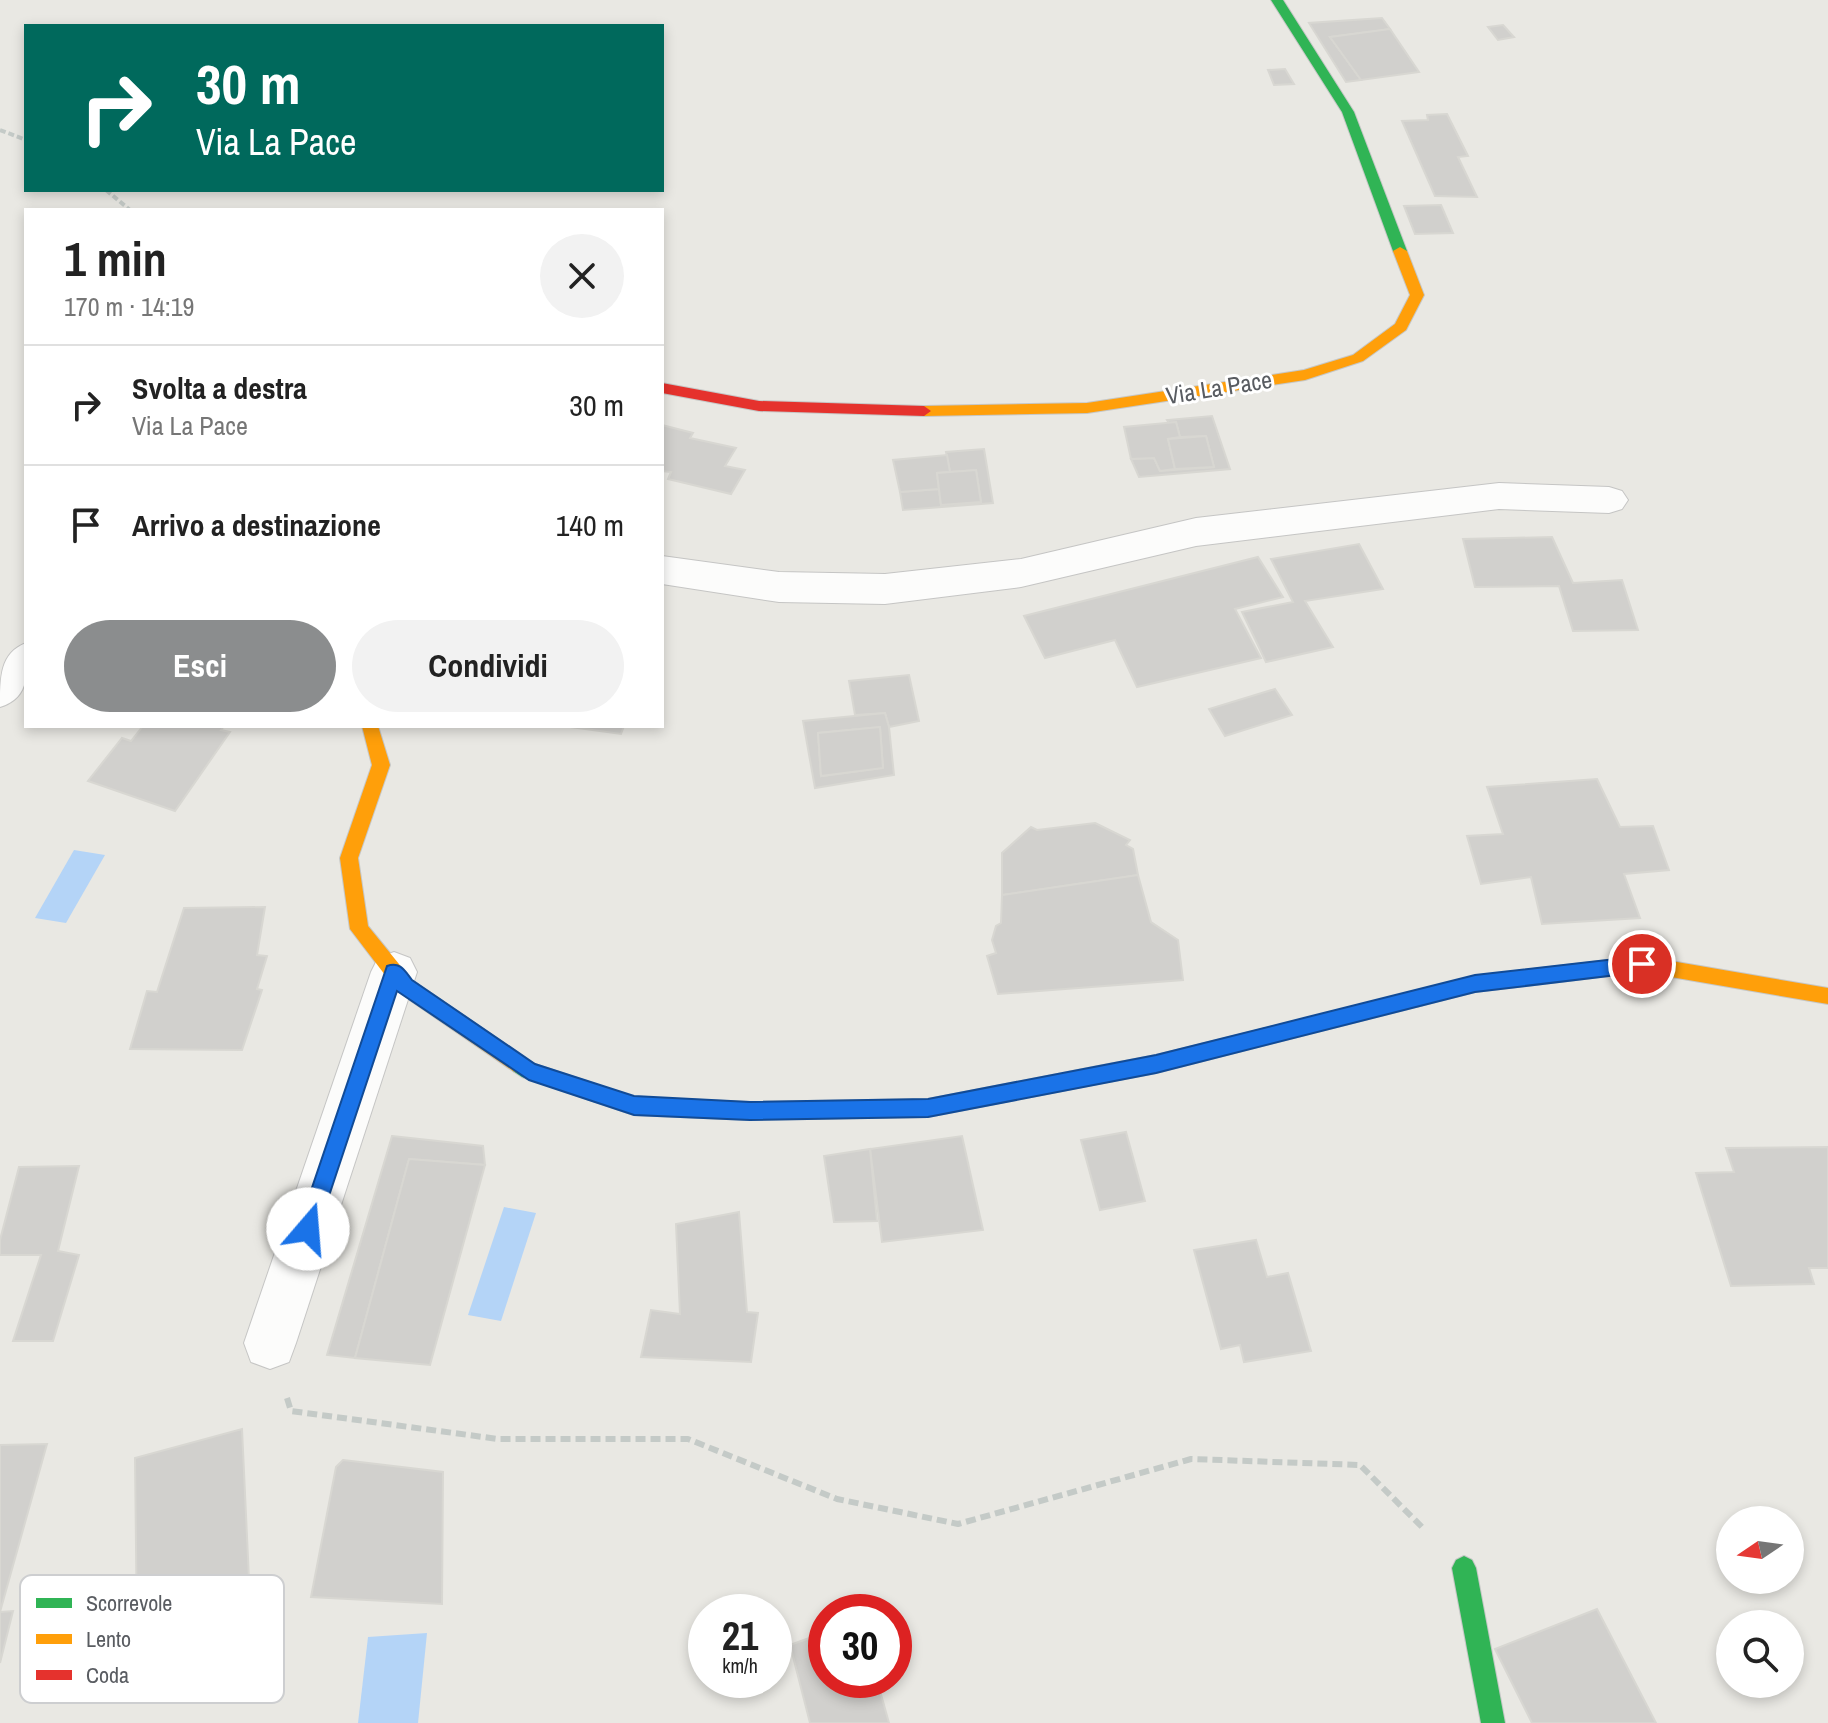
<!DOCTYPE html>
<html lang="it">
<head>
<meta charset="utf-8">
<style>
  :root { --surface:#fff; --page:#f2f2f2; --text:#222; --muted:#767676; --line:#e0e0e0; --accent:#8b8d8e }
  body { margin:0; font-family:"Archivo Narrow",sans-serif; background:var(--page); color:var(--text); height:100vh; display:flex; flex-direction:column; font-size:30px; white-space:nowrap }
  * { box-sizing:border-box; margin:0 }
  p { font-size:26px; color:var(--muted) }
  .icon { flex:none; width:44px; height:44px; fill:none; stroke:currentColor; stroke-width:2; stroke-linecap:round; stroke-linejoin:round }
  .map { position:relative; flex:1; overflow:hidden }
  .panel { position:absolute; left:24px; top:208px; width:640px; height:520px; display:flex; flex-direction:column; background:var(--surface); border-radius:0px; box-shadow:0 4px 12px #0003 }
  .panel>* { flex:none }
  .hud { position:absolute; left:24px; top:24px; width:640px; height:168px; border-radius:0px; box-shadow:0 4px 12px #0003; background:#00695c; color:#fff; overflow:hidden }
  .needle { width:52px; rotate:257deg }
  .controls { position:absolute; left:1716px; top:1506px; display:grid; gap:16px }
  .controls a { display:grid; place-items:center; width:88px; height:88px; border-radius:50%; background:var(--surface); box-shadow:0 4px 12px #0003; font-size:40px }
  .speed { position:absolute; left:688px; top:1594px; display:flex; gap:16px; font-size:40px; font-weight:700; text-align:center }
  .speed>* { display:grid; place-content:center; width:104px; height:104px; border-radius:50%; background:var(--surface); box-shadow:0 4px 12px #0003; line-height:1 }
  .speed small { font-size:20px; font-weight:400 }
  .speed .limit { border:12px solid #d22; background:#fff; color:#111 }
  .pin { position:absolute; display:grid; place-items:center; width:68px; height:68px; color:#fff; margin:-34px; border:4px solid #fff; border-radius:50%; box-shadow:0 2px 8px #0007 }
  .me { position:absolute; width:88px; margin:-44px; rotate:18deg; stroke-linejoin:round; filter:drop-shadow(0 0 6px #0008) }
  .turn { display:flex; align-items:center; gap:28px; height:168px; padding:0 40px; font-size:36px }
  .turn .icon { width:104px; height:104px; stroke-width:2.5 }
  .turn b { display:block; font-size:56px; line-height:68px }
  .round { display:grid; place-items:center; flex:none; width:84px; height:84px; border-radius:42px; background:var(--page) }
  .overview { display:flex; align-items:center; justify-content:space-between; height:136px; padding:0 40px }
  h1 { font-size:48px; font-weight:700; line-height:60px }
  .primary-button { display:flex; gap:16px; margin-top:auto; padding:16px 40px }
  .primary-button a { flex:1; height:92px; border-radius:48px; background:var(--accent); color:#fff; font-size:32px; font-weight:700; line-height:92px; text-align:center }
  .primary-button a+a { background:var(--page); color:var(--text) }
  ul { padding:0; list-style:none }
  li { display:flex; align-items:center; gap:24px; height:120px; padding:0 40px; border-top:2px solid var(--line) }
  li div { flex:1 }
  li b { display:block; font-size:30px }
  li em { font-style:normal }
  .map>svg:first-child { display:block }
  .water { fill:#b4d4f7 }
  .building { fill:#d1d0cd; stroke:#d8d7d2; stroke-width:2; fill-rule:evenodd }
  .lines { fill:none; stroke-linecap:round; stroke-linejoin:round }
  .street-casing { stroke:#c5c5c4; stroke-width:2 }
  .fast-casing { stroke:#c6c7c6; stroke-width:2 }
  .slow-casing { stroke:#c6c7c6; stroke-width:2 }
  .jam-casing { stroke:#c6c7c6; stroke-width:2 }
  .path-far1 { stroke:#c4cac7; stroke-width:4; stroke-dasharray:6 3; stroke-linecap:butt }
  .path { stroke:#c4cac7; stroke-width:6; stroke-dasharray:10 5; stroke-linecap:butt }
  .street { fill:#fcfcfb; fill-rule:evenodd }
  .fast { fill:#30b455; fill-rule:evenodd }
  .slow { fill:#ff9f0a; fill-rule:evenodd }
  .jam { fill:#e5322d; fill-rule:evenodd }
  .route { fill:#1a73e8; stroke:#114b97; stroke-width:2 }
  .labels { text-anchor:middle; stroke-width:6; stroke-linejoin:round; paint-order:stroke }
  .far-street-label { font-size:24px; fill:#595c61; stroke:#fff }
  .key { fill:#fff; stroke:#cdced0; stroke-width:2 }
  .key-label { font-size:22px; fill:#595c61 }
</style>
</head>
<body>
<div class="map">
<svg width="1828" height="1723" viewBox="0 0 1828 1723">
  <rect width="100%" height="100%" fill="#e9e8e3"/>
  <g class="water">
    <polygon points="74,850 105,855 66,923 35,918"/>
    <polygon points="504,1207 536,1213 501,1321 468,1315"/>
    <polygon points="427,1633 418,1723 358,1723 368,1637"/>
  </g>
  <g class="building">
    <polygon points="1382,18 1390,29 1330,37 1361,80 1346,82 1309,23"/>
    <polygon points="1503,25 1514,37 1498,40 1488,27"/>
    <polygon points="1390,29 1419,72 1361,80 1330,37"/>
    <polygon points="1285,69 1294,84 1274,85 1268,70"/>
    <polygon points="1447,114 1468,156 1458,157 1477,197 1435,196 1402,121 1428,120 1427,115"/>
    <polygon points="1441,205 1453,233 1415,234 1404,206"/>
    <polygon points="1212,416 1230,469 1139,477 1131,459 1154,458 1160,471 1214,467 1206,436 1180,437 1176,422 1169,423 1167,420"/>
    <polygon points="1176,422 1180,437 1168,439 1175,469 1160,471 1154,458 1131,459 1124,427"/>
    <polygon points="662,425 693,433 690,438 736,448 725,466 745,470 731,494 668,479 671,472 662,471"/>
    <polygon points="1206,436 1214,467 1175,469 1168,439"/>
    <polygon points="984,449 993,503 903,510 900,492 939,489 941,505 981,502 976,470 950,472 946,452"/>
    <polygon points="947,455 950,472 937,473 939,489 900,492 893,460"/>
    <polygon points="976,470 981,502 941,505 937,473"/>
    <polygon points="1552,537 1573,583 1622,580 1638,630 1573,631 1559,586 1475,587 1463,539"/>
    <polygon points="1359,544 1383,589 1305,601 1333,647 1266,662 1242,612 1293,602 1271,559"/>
    <polygon points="1258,557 1283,597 1235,609 1261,658 1137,687 1115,640 1045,658 1024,616"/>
    <polygon points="909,675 919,721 889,727 885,713 855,715 849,681"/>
    <polygon points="1275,689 1292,715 1225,736 1209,709"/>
    <path d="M885,713l4,14 5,48 -79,13 -12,-67zM880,727l3,41 -62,8 -3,-43z"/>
    <polygon points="143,726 224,726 221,730 230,732 175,811 88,781 122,738 131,741"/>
    <polygon points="563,726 624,726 621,734"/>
    <polygon points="880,727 883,768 821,776 818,733"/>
    <polygon points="1597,779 1620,827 1653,826 1669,870 1624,874 1640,918 1542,924 1531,877 1481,884 1467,836 1503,834 1487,787"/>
    <polygon points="1095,823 1130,840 1126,845 1133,849 1138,875 1002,895 1002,853 1031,827 1037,830"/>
    <polygon points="1138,875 1151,922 1178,940 1183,980 998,994 987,956 996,953 992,940 996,926 1001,923 1002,895"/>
    <polygon points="265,907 257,955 267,956 257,989 262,990 242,1050 130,1049 147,991 157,992 184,908"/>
    <polygon points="1126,1132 1145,1201 1100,1210 1081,1140"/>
    <polygon points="392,1136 483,1146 485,1165 409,1159 355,1358 327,1355"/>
    <polygon points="962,1136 983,1230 882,1242 870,1149"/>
    <polygon points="1828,1147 1828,1268 1809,1268 1814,1284 1731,1286 1696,1173 1734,1172 1726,1148"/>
    <polygon points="870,1149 877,1221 834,1222 824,1156"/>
    <polygon points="409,1159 485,1165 430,1365 355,1358"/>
    <polygon points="79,1166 58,1251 79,1255 53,1341 13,1341 41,1255 0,1255 0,1240 19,1167"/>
    <polygon points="739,1212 747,1312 758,1313 751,1362 641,1357 651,1310 680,1314 676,1224"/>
    <polygon points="1256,1240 1267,1277 1288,1273 1311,1351 1244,1362 1240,1345 1221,1349 1194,1250"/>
    <polygon points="242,1429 250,1601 137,1634 135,1458"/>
    <polygon points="47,1444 0,1612 13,1611 0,1663 0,1445"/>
    <polygon points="343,1460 443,1472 442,1604 311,1597 336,1467"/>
    <polygon points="1597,1609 1656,1723 1532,1723 1495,1649"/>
    <polygon points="826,1632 826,1680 877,1680 889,1723 810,1723 790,1645"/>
  </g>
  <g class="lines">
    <defs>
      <g id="street">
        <polygon points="1499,483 1609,487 1622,491 1628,500 1622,509 1609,513 1499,509 1196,546 1021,587 885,604 779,602 662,584 662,556 779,572 885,574 1021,559 1196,518"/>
        <path d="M26,643c0,28 6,54 -26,64 0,-30 0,-54 26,-64z"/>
        <polygon points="394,952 410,958 417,972 296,1343 289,1362 270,1369 251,1362 244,1343 371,972 378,958"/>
      </g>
      <g id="fast">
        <polygon points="1271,0 1283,0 1354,112 1407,251 1405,254 1395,254 1393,251 1342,112"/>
        <polygon points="520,1056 535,1064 634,1097 750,1102 928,1099 1098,1066 1105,1069 1108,1075 1105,1081 1098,1084 928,1117 750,1120 634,1115 522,1077 513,1071 510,1065 513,1059"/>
        <polygon points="1464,1556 1472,1560 1476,1568 1505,1723 1481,1723 1452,1568 1456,1560"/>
      </g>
      <g id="slow">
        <polygon points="1400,247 1407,251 1424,295 1406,330 1363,361 1305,380 1087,413 924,416 917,411 924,406 1087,403 1304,370 1353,355 1395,324 1410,295 1393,251"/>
        <polygon points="362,726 378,726 390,765 358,858 368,926 412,980 527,1059 530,1065 527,1071 520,1074 513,1071 398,992 350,929 340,858 372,765"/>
        <polygon points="1642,956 1828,988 1828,1004 1642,972 1475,992 1416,1007 1409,1005 1406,999 1409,993 1416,991 1475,976"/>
      </g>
      <g id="jam">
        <polygon points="662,383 759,401 924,406 931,411 924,416 759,411 662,393"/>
        <polygon points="1416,991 1423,993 1426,999 1423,1005 1416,1007 1156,1073 1098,1084 1091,1081 1088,1075 1091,1069 1098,1066 1156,1055"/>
      </g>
    </defs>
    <use href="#street" class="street-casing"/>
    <use href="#fast" class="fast-casing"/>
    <use href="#slow" class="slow-casing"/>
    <use href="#jam" class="jam-casing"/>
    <g class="path-far1">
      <polyline points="0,130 26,140"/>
      <polyline points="106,190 130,210"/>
    </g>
    <polyline class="path" points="287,1398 291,1411 498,1439 688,1439 837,1499 958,1524 1191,1459 1360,1465 1423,1528"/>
    <use href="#street" class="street"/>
    <use href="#fast" class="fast"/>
    <use href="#slow" class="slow"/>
    <use href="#jam" class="jam"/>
  </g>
  <path class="route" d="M1642,956l7,2 3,6 -3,6 -7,2 -167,20 -319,81 -228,44 -178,3 -116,-5 -105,-35 -132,-89 -79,238 -3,7 -7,3 -7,-3 -3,-7 87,-257 2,-6c13,-5 18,5 25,14l123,84 99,32 116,6 178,-3 228,-44 319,-80z"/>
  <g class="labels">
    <g class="far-street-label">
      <text transform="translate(1219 388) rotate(-9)" y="8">Via La Pace</text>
    </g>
  </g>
  <rect x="20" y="1575" width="264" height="128" rx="12" class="key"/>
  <rect x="36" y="1598" width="36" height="10" fill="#30b455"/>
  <rect x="36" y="1634" width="36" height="10" fill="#ff9f0a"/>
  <rect x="36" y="1670" width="36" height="10" fill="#e5322d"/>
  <g class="key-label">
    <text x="86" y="1611">Scorrevole</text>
    <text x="86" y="1647">Lento</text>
    <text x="86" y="1683">Coda</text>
  </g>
</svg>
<div class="controls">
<a><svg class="needle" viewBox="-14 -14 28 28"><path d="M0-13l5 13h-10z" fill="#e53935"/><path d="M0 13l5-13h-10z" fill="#767676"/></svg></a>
<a><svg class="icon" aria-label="search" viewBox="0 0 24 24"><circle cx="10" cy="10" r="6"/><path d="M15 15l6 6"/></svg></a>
</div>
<div class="speed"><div>21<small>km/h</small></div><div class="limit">30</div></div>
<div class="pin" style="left:1642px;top:964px;background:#d93025"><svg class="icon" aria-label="arrive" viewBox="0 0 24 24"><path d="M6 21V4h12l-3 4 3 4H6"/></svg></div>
<svg class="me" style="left:308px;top:1229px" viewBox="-20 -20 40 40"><circle r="19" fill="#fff"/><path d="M0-13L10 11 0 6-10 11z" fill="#1a73e8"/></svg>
<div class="hud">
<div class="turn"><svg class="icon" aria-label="right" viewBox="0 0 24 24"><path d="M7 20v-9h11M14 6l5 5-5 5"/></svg><div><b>30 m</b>Via La Pace</div></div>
</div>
<section class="panel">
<div class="overview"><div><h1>1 min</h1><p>170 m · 14:19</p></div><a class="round"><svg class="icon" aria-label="close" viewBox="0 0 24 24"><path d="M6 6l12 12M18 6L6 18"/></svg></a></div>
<ul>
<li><svg class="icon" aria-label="right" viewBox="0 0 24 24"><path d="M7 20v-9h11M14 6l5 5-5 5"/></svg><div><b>Svolta a destra</b><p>Via La Pace</p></div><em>30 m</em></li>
<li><svg class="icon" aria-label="arrive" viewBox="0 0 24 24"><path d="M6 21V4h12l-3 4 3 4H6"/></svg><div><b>Arrivo a destinazione</b></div><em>140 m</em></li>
</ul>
<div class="primary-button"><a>Esci</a><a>Condividi</a></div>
</section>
</div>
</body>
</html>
